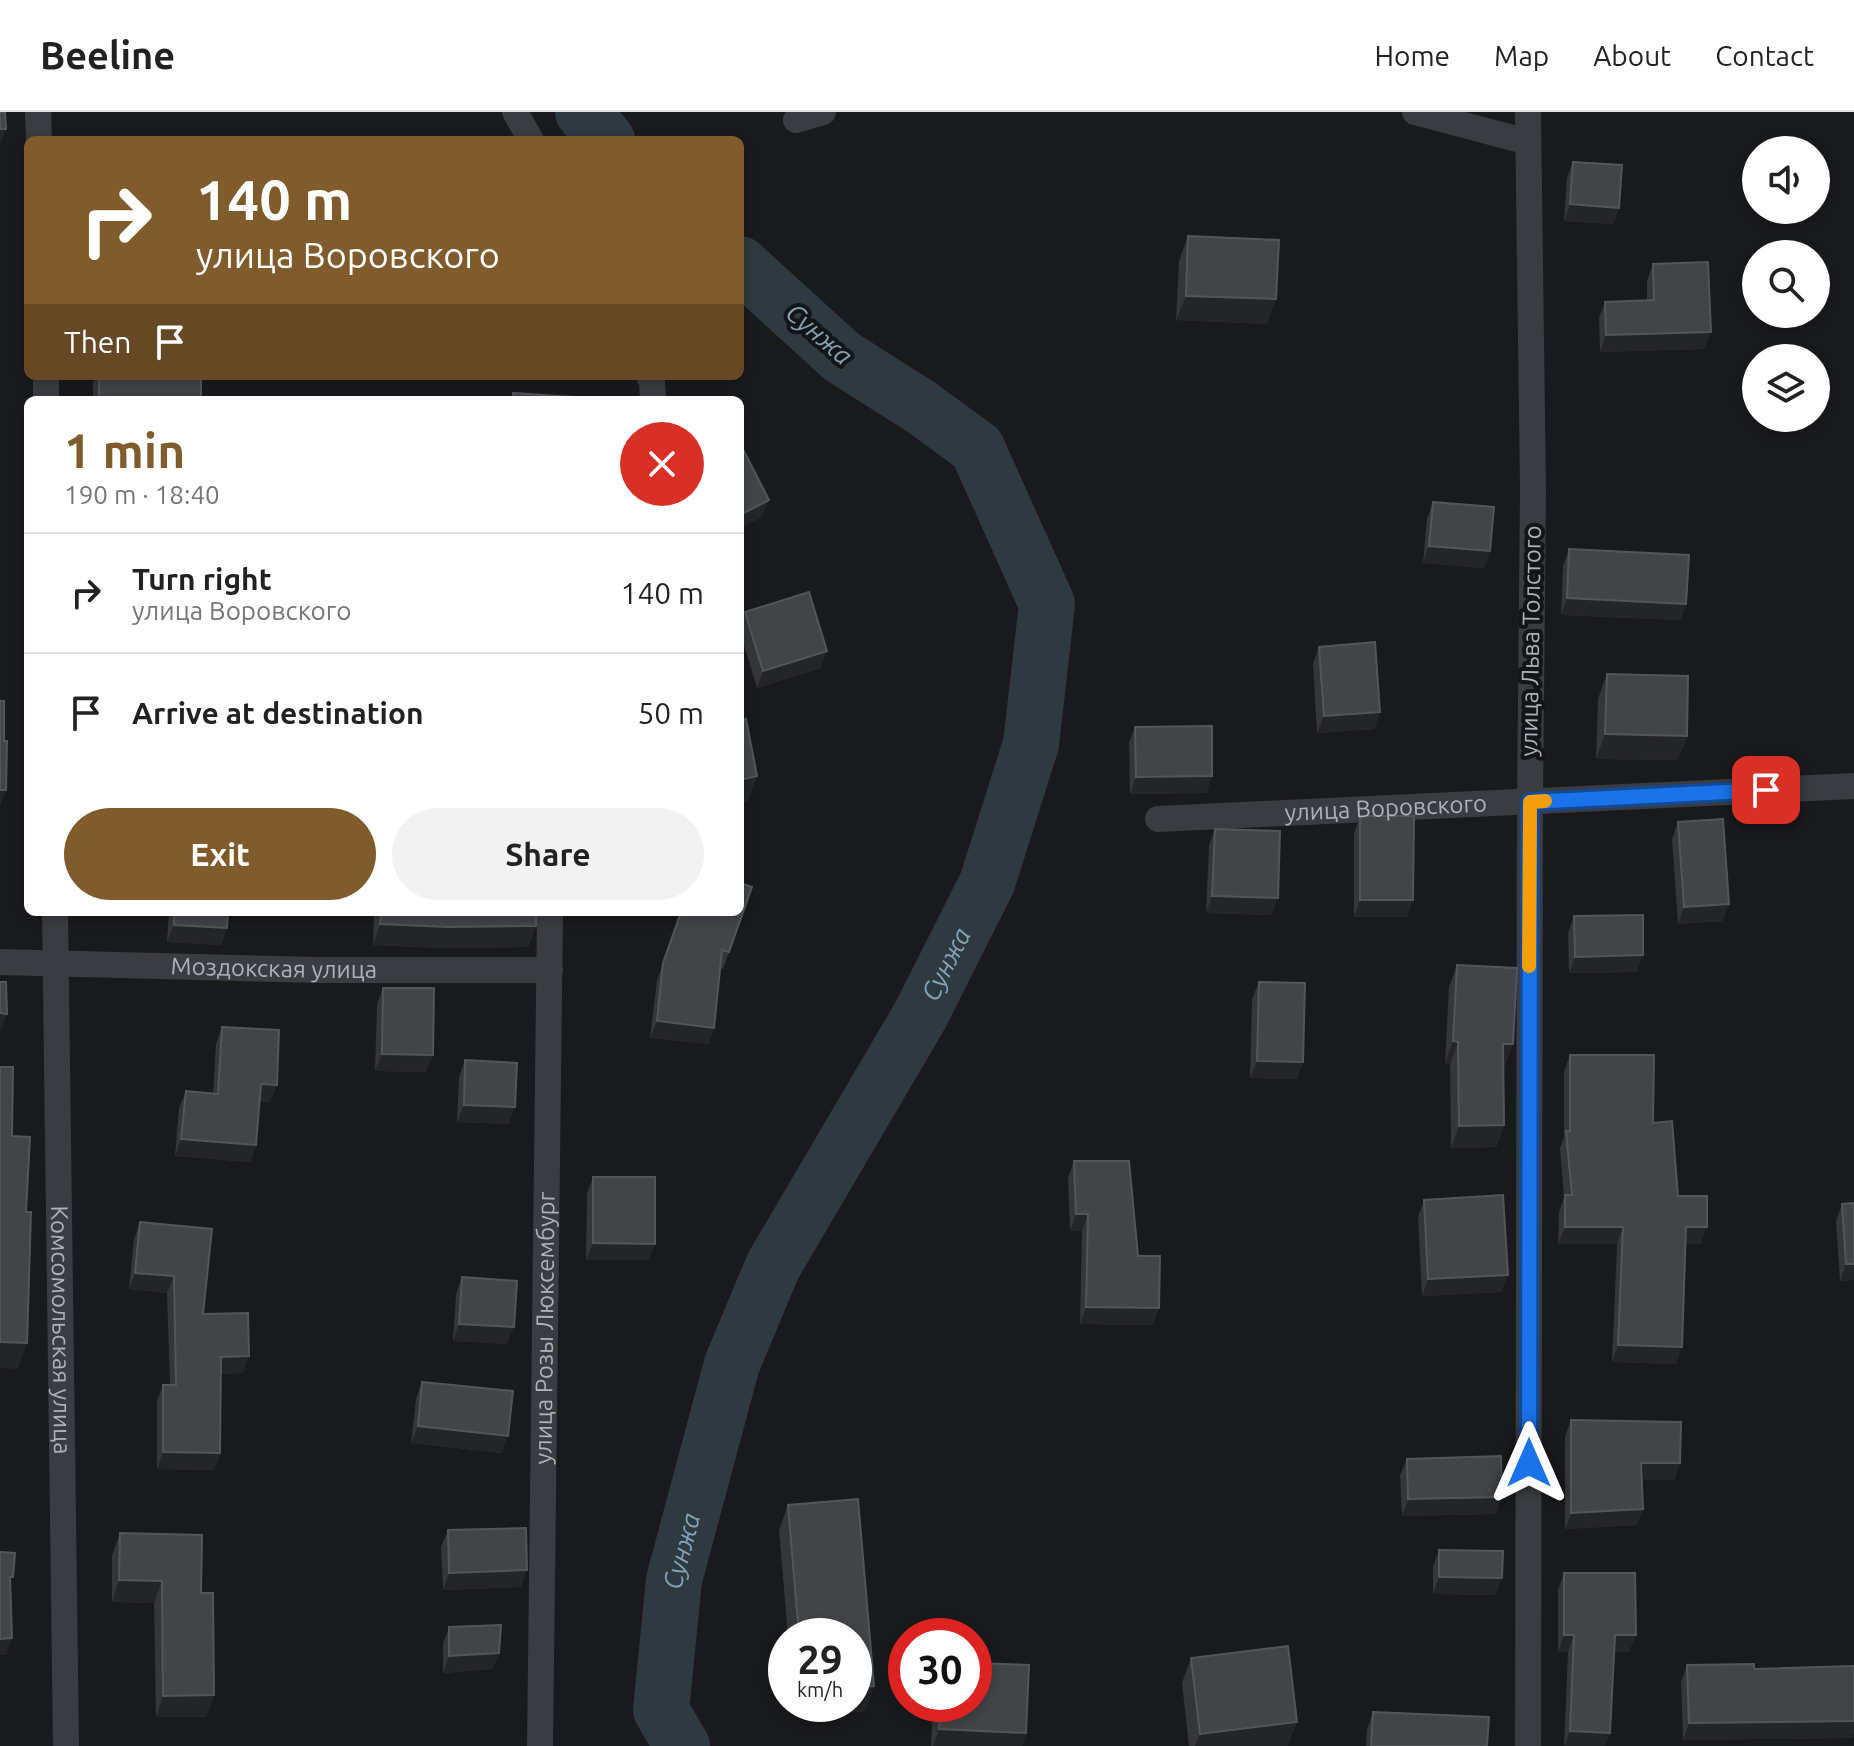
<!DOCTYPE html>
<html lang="en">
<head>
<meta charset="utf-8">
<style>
  :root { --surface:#fff; --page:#f2f2f2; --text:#222; --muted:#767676; --line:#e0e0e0; --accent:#805c2d }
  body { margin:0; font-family:Ubuntu,sans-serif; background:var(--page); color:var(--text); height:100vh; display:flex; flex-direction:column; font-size:30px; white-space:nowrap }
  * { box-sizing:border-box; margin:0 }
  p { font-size:26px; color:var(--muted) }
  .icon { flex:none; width:44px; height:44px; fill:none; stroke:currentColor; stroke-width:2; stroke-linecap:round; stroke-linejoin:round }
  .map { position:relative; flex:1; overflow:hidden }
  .drawer { position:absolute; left:24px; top:284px; width:720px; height:520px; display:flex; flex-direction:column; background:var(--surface); border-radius:12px; box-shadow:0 4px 12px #0003 }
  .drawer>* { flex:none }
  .banner { position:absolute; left:24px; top:24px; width:720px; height:244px; border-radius:12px; box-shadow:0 4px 12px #0003; background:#805c2d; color:#fff; overflow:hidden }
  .tools { position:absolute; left:1742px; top:24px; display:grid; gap:16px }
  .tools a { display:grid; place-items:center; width:88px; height:88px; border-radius:50%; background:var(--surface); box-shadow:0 4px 12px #0003; font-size:40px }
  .speed { position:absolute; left:768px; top:1506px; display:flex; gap:16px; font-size:40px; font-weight:700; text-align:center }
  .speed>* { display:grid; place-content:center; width:104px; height:104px; border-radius:50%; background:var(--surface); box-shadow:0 4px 12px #0003; line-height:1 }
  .speed small { font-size:20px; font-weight:400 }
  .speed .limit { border:12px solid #d22; background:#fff; color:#111 }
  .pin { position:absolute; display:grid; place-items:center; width:68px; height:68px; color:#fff; margin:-34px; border-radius:16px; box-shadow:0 4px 12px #0006 }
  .me { position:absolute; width:88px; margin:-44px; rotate:0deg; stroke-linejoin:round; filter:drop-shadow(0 0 6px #0008) }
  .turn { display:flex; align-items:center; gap:28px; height:168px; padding:0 40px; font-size:36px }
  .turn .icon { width:104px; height:104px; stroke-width:2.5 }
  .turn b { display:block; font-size:56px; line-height:68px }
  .then { display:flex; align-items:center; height:76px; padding:0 40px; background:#0003; gap:16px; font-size:30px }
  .round { display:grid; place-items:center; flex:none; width:84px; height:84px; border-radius:42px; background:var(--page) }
  .summary { display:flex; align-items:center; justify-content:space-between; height:136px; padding:0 40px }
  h1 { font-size:48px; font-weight:600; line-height:60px; color:var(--accent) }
  .cta { display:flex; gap:16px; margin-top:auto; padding:16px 40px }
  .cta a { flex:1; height:92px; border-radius:48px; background:var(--accent); color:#fff; font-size:32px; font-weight:600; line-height:92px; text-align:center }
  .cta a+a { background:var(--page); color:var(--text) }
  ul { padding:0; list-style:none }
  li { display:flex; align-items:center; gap:24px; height:120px; padding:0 40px; border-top:2px solid var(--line) }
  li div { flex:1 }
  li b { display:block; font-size:30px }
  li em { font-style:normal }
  header { display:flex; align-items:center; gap:48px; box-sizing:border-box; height:112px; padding:0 40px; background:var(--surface); border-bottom:2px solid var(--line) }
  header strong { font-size:38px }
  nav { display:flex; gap:44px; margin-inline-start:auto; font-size:28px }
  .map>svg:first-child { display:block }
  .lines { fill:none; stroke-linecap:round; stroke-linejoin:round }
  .river { stroke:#2f3a40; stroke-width:56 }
  .street { stroke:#3a3c41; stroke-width:26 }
  .wall { fill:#35363a }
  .shaded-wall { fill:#242528 }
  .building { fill:#424448; stroke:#52555a; stroke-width:2 }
  .route-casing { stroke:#114b97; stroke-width:20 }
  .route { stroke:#1a73e8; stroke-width:14 }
  .slow { stroke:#f59e0b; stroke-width:14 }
  .labels { text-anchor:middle; stroke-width:8; stroke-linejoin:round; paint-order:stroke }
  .street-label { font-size:24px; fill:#acb2bb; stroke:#141517 }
  .water-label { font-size:26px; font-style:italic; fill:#83a3b6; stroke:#141517 }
</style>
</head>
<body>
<header>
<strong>Beeline</strong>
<nav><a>Home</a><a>Map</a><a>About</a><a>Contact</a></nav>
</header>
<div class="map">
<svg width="1854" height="1634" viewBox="0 0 1854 1634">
  <rect width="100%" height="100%" fill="#191a1c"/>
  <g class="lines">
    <g class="river">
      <polyline points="583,0 607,28"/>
      <path id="s1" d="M682,1634l-21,-36 13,-130 58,-216 41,-98 148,-252 66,-131 44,-139 16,-140 -70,-156 -56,-41 -79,-50 -102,-93"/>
    </g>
    <g class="street">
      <polyline points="38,0 39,28"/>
      <polyline points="515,0 531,28"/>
      <polyline points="1415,0 1528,30"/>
      <polyline points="1528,0 1533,379 1530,690 1528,1634"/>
      <polyline points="796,8 823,0"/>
      <polyline points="46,264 46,288"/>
      <polyline points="649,264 652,270 653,288"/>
      <path id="s2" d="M1158,707l696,-33"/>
      <path id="s3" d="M55,800l11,834"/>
      <path id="s4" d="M0,850l318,8h232"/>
      <path id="s5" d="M540,1634l10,-834"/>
    </g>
  </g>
  <g class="wall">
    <polygon points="1573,50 1619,96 1613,112 1564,109 1567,66"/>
    <polygon points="1188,124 1267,212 1176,208 1179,149"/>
    <polygon points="1653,152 1704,237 1600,240 1599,206 1605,190 1647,188 1647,169"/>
    <polygon points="96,264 201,264 201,288 93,288 93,271"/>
    <polygon points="1433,390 1484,456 1423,451 1427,407"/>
    <polygon points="1569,437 1686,492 1680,508 1561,503 1563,454"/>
    <polygon points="745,500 821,556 757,576 740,520 740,513"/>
    <polygon points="1319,535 1380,600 1374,617 1317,621 1313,552"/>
    <polygon points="1607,562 1687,624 1678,648 1596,647 1598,587"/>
    <polygon points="1135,615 1212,664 1206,681 1130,682 1129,631"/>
    <polygon points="1360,704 1407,805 1354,805 1354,721"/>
    <polygon points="1678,710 1723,809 1678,812 1672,727"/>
    <polygon points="1215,717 1272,803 1206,801 1209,733"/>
    <polygon points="752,775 723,857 720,856 714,916 708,932 650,926 657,868 681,800"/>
    <polygon points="169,800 228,800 227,816 221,833 167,830"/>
    <polygon points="374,800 536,800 536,814 528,835 440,836 373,833"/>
    <polygon points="1574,804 1637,860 1569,861 1568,821"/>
    <polygon points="1457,853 1505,954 1503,954 1504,1013 1496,1035 1451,1036 1450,952 1445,951 1449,875"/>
    <polygon points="1259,870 1303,950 1297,967 1250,966 1252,887"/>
    <polygon points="383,876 426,960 375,959 377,892"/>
    <polygon points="222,915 277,973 270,990 259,989 256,1033 250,1050 175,1044 179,996 186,979 213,982 216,932"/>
    <polygon points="1570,943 1653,1011 1678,1084 1701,1132 1686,1132 1676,1252 1612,1250 1617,1132 1558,1132 1559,1100 1564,1085 1560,1036 1564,1025 1564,960"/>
    <polygon points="465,948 509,1012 457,1010 459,965"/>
    <polygon points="1074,1049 1138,1144 1153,1213 1080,1212 1082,1119 1070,1119 1068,1066"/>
    <polygon points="593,1065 655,1132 648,1148 586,1148 587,1082"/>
    <polygon points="1424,1089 1502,1180 1422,1184 1418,1105"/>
    <polygon points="1854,1091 1854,1168 1840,1169 1836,1109 1842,1092"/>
    <polygon points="140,1110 243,1261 221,1262 220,1341 214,1358 157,1357 157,1289 163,1273 170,1273 167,1181 129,1177 134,1127"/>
    <polygon points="462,1165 507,1232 453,1229 456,1182"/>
    <polygon points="422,1270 502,1341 411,1331 416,1287"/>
    <polygon points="1571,1308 1680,1351 1674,1368 1642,1368 1643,1397 1637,1413 1565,1417 1565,1325"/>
    <polygon points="1407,1347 1496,1402 1402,1404 1400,1363"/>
    <polygon points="858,1387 874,1574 865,1599 795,1605 794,1592 854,1592 854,1524 788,1524 779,1418 788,1393"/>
    <polygon points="448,1418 521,1475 443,1478 441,1435"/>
    <polygon points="120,1421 201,1481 214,1583 206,1605 156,1605 154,1491 112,1490 112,1443"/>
    <polygon points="1439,1438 1496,1483 1433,1482 1433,1455"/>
    <polygon points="1564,1461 1629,1540 1614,1540 1605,1634 1564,1634 1568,1540 1558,1540 1558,1478"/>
    <polygon points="449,1515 493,1557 443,1561 443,1532"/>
    <polygon points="1191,1546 1288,1634 1189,1634 1182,1571"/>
    <polygon points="1687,1553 1754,1557 1854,1554 1854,1621 1852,1626 1683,1628 1681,1570"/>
    <polygon points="933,1592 974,1592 1026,1621 1022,1634 931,1634"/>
    <polygon points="1373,1600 1487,1634 1366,1634 1367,1617"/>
  </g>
  <g class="shaded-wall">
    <polygon points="0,17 6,17 0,33"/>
    <polygon points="1570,92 1619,96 1613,112 1564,109"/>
    <polygon points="1186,184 1276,187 1267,212 1176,208"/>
    <polygon points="1711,220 1704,237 1600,240 1606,223"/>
    <polygon points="769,388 762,405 740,417 740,403"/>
    <polygon points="1429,434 1490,439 1484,456 1423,451"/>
    <polygon points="1567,486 1686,492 1680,508 1561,503"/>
    <polygon points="827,539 821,556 757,576 763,559"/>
    <polygon points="1380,600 1374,617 1317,621 1324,604"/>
    <polygon points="1605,622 1687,624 1678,648 1596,647"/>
    <polygon points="757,664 748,689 740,691 740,668"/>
    <polygon points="1212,664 1206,681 1130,682 1136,665"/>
    <polygon points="0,678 6,678 0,695"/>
    <polygon points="1212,784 1278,786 1272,803 1206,801"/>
    <polygon points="1360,788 1413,788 1407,805 1354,805"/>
    <polygon points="1729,792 1723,809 1678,812 1684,795"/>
    <polygon points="380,812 536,814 528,835 440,836 373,833"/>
    <polygon points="174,813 227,816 221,833 167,830"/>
    <polygon points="1643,843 1637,860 1569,861 1575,845"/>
    <polygon points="0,901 7,902 1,918 0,918"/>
    <polygon points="657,909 714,916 708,932 650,926"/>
    <polygon points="1453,929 1458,930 1450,952 1445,951"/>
    <polygon points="1503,932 1513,932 1505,954 1495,954"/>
    <polygon points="382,942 433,943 426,960 375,959"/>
    <polygon points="1257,949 1303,950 1297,967 1250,966"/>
    <polygon points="261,972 277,973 270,990 254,989"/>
    <polygon points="464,993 515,995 509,1012 457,1010"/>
    <polygon points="1504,1013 1496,1035 1451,1036 1459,1014"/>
    <polygon points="181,1027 256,1033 250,1050 175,1044"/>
    <polygon points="1076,1102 1088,1102 1082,1119 1070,1119"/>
    <polygon points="1565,1115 1623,1115 1617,1132 1558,1132"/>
    <polygon points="1686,1115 1707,1115 1701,1132 1680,1132"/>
    <polygon points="593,1131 655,1132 648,1148 586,1148"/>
    <polygon points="1846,1152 1854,1152 1854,1168 1840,1169"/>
    <polygon points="135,1161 174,1164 167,1181 129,1177"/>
    <polygon points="1508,1163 1502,1180 1422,1184 1428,1167"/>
    <polygon points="1086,1195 1159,1196 1153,1213 1080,1212"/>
    <polygon points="459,1212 514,1215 507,1232 453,1229"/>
    <polygon points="0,1230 27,1231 18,1257 0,1256"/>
    <polygon points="1618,1233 1682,1235 1676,1252 1612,1250"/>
    <polygon points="249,1244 243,1261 215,1262 221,1245"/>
    <polygon points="418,1314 508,1324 502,1341 411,1331"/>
    <polygon points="163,1340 220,1341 214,1358 157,1357"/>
    <polygon points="1641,1351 1680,1351 1674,1368 1635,1368"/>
    <polygon points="1502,1385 1496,1402 1402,1404 1408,1387"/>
    <polygon points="1643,1397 1637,1413 1565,1417 1571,1401"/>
    <polygon points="527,1458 521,1475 443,1478 449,1461"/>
    <polygon points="1439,1465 1502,1466 1496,1483 1433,1482"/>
    <polygon points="119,1468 162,1469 154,1491 112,1490"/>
    <polygon points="1564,1523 1574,1523 1568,1540 1558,1540"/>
    <polygon points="1615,1523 1636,1523 1629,1540 1609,1540"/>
    <polygon points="12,1526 6,1543 0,1543 0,1527"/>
    <polygon points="499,1541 493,1557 443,1561 449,1544"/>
    <polygon points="874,1574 865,1599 795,1605 800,1592 854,1592 854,1576"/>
    <polygon points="214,1583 206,1605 156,1605 163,1584"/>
    <polygon points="1854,1609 1854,1621 1852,1626 1683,1628 1689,1611"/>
    <polygon points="1297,1610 1288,1634 1195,1634 1200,1622"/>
    <polygon points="939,1617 1026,1621 1022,1634 933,1634"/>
    <polygon points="1570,1619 1610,1621 1605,1634 1564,1634"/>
  </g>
  <g class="building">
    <polygon points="0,0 5,0 6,17 0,17"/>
    <polygon points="1573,50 1622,53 1619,96 1570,92"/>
    <polygon points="1188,124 1279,128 1276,187 1186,184"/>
    <polygon points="1708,150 1711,220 1606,223 1605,190 1654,188 1653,152"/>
    <rect x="99" y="264" width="102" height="24"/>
    <polygon points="513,281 589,286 589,288 513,288"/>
    <polygon points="744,339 769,388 740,403 740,341"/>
    <polygon points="1433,390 1494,395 1490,439 1429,434"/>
    <polygon points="1569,437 1689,443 1686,492 1567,486"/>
    <polygon points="809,480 827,539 763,559 745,500"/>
    <polygon points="1375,530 1380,600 1324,604 1319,535"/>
    <polygon points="1607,562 1688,564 1687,624 1605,622"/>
    <polygon points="0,589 4,589 4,629 7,629 6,678 0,678"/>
    <polygon points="746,607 757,664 740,668 740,608"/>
    <polygon points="1212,614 1212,664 1136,665 1135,615"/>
    <polygon points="1360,704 1414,704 1413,788 1360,788"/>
    <polygon points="1723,707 1729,792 1684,795 1678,710"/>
    <polygon points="1215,717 1280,719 1278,786 1212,784"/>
    <polygon points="740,771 752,775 729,840 722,838 714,916 657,909 663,851 681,800 740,800"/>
    <polygon points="174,800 228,800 227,816 174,813"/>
    <polygon points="381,800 536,800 536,814 447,815 380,812"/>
    <polygon points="1643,803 1643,843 1575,845 1574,804"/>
    <polygon points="1457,853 1517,856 1513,932 1503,932 1504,1013 1459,1014 1458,930 1453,929"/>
    <polygon points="0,870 6,870 7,902 0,901"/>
    <polygon points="1259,870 1305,871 1303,950 1257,949"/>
    <polygon points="383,876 434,876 433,943 382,942"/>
    <polygon points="222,915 279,918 277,973 261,972 256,1033 181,1027 186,979 218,982"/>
    <polygon points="1570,943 1654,943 1653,1011 1672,1009 1678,1084 1707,1084 1707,1115 1686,1115 1682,1235 1618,1233 1623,1115 1565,1115 1565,1083 1572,1083 1566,1019 1570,1019"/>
    <polygon points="465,948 517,951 515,995 464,993"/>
    <polygon points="0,955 13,955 12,1024 30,1025 26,1100 31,1100 27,1231 0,1230"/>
    <polygon points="1074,1049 1129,1049 1138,1144 1160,1144 1159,1196 1086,1195 1088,1102 1076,1102"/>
    <polygon points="593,1065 655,1065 655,1132 593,1131"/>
    <polygon points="1503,1083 1508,1163 1428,1167 1424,1088"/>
    <polygon points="1854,1091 1854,1152 1846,1152 1842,1092"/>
    <polygon points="140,1110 212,1117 203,1202 248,1201 249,1244 221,1245 220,1341 163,1340 163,1273 176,1273 174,1164 135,1161"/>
    <polygon points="462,1165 517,1169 514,1215 459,1212"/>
    <polygon points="422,1270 513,1279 508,1324 418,1314"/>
    <polygon points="1571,1308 1681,1310 1680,1351 1641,1351 1643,1397 1571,1401"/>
    <polygon points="1501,1344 1502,1385 1408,1387 1407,1347"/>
    <polygon points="858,1387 874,1574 854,1576 854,1524 799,1524 788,1393"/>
    <polygon points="526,1416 527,1458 449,1461 448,1418"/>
    <polygon points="120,1421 202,1423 201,1481 213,1481 214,1583 163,1584 162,1469 119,1468"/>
    <polygon points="1439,1438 1503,1439 1502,1466 1439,1465"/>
    <polygon points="0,1440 15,1441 13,1465 10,1465 12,1526 0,1527"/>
    <polygon points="1564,1461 1635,1461 1636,1523 1615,1523 1610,1621 1570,1619 1574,1523 1564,1523"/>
    <polygon points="501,1513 499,1541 449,1544 449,1515"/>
    <polygon points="1288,1534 1297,1610 1200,1622 1191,1546"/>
    <polygon points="974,1551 1029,1553 1026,1621 939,1617 941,1592 974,1592"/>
    <polygon points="1754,1552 1754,1557 1854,1554 1854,1609 1689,1611 1687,1553"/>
    <polygon points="1373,1600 1489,1605 1487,1634 1371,1634"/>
  </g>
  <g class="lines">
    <defs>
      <polyline id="route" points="1529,1351 1530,690 1766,678"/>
    </defs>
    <use href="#route" class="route-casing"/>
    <use href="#route" class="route"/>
    <polyline class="slow" points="1529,854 1530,690 1545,689"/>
  </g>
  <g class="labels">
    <g class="street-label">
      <text transform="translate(1531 529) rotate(-89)" y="8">улица Льва Толстого</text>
      <text dy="8" stroke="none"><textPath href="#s2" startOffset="228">улица Воровского</textPath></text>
      <text dy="8" stroke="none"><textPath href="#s4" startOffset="274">Моздокская улица</textPath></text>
      <text dy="8" stroke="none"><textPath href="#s3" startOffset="418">Комсомольская улица</textPath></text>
      <text dy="8" stroke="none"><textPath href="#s5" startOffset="418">улица Розы Люксембург</textPath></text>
    </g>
    <g class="water-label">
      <text transform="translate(819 222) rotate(41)" y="9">Сунжа</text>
      <text dy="9" stroke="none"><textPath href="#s1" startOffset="850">Сунжа</textPath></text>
      <text dy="9" stroke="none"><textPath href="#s1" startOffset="202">Сунжа</textPath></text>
    </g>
  </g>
</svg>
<div class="tools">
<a><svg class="icon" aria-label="sound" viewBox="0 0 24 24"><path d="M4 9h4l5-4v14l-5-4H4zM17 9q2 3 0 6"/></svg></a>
<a><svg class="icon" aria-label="search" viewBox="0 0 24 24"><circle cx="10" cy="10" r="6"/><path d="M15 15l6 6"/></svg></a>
<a><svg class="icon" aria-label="layers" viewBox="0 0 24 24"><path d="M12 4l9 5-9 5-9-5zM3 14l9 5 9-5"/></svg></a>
</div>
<div class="speed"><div>29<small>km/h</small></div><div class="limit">30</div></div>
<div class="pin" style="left:1766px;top:678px;background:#d93025"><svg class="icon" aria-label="arrive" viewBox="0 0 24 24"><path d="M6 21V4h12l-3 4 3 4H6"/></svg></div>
<svg class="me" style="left:1529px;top:1351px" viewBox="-20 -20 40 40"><path d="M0-17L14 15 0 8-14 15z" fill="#1a73e8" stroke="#fff" stroke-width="4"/></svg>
<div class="banner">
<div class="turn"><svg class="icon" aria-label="right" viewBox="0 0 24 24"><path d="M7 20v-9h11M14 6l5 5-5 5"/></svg><div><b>140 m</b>улица Воровского</div></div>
<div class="then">Then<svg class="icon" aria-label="arrive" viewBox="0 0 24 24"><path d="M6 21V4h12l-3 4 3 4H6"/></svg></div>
</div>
<section class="drawer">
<div class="summary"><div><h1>1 min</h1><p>190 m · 18:40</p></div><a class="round" style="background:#d93025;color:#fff"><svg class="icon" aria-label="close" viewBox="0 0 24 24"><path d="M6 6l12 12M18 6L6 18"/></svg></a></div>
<ul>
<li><svg class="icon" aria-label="right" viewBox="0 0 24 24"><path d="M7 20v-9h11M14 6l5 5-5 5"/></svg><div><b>Turn right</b><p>улица Воровского</p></div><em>140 m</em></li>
<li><svg class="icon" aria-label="arrive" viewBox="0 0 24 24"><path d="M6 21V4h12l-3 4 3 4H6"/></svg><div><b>Arrive at destination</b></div><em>50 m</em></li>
</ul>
<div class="cta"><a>Exit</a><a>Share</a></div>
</section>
</div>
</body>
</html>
